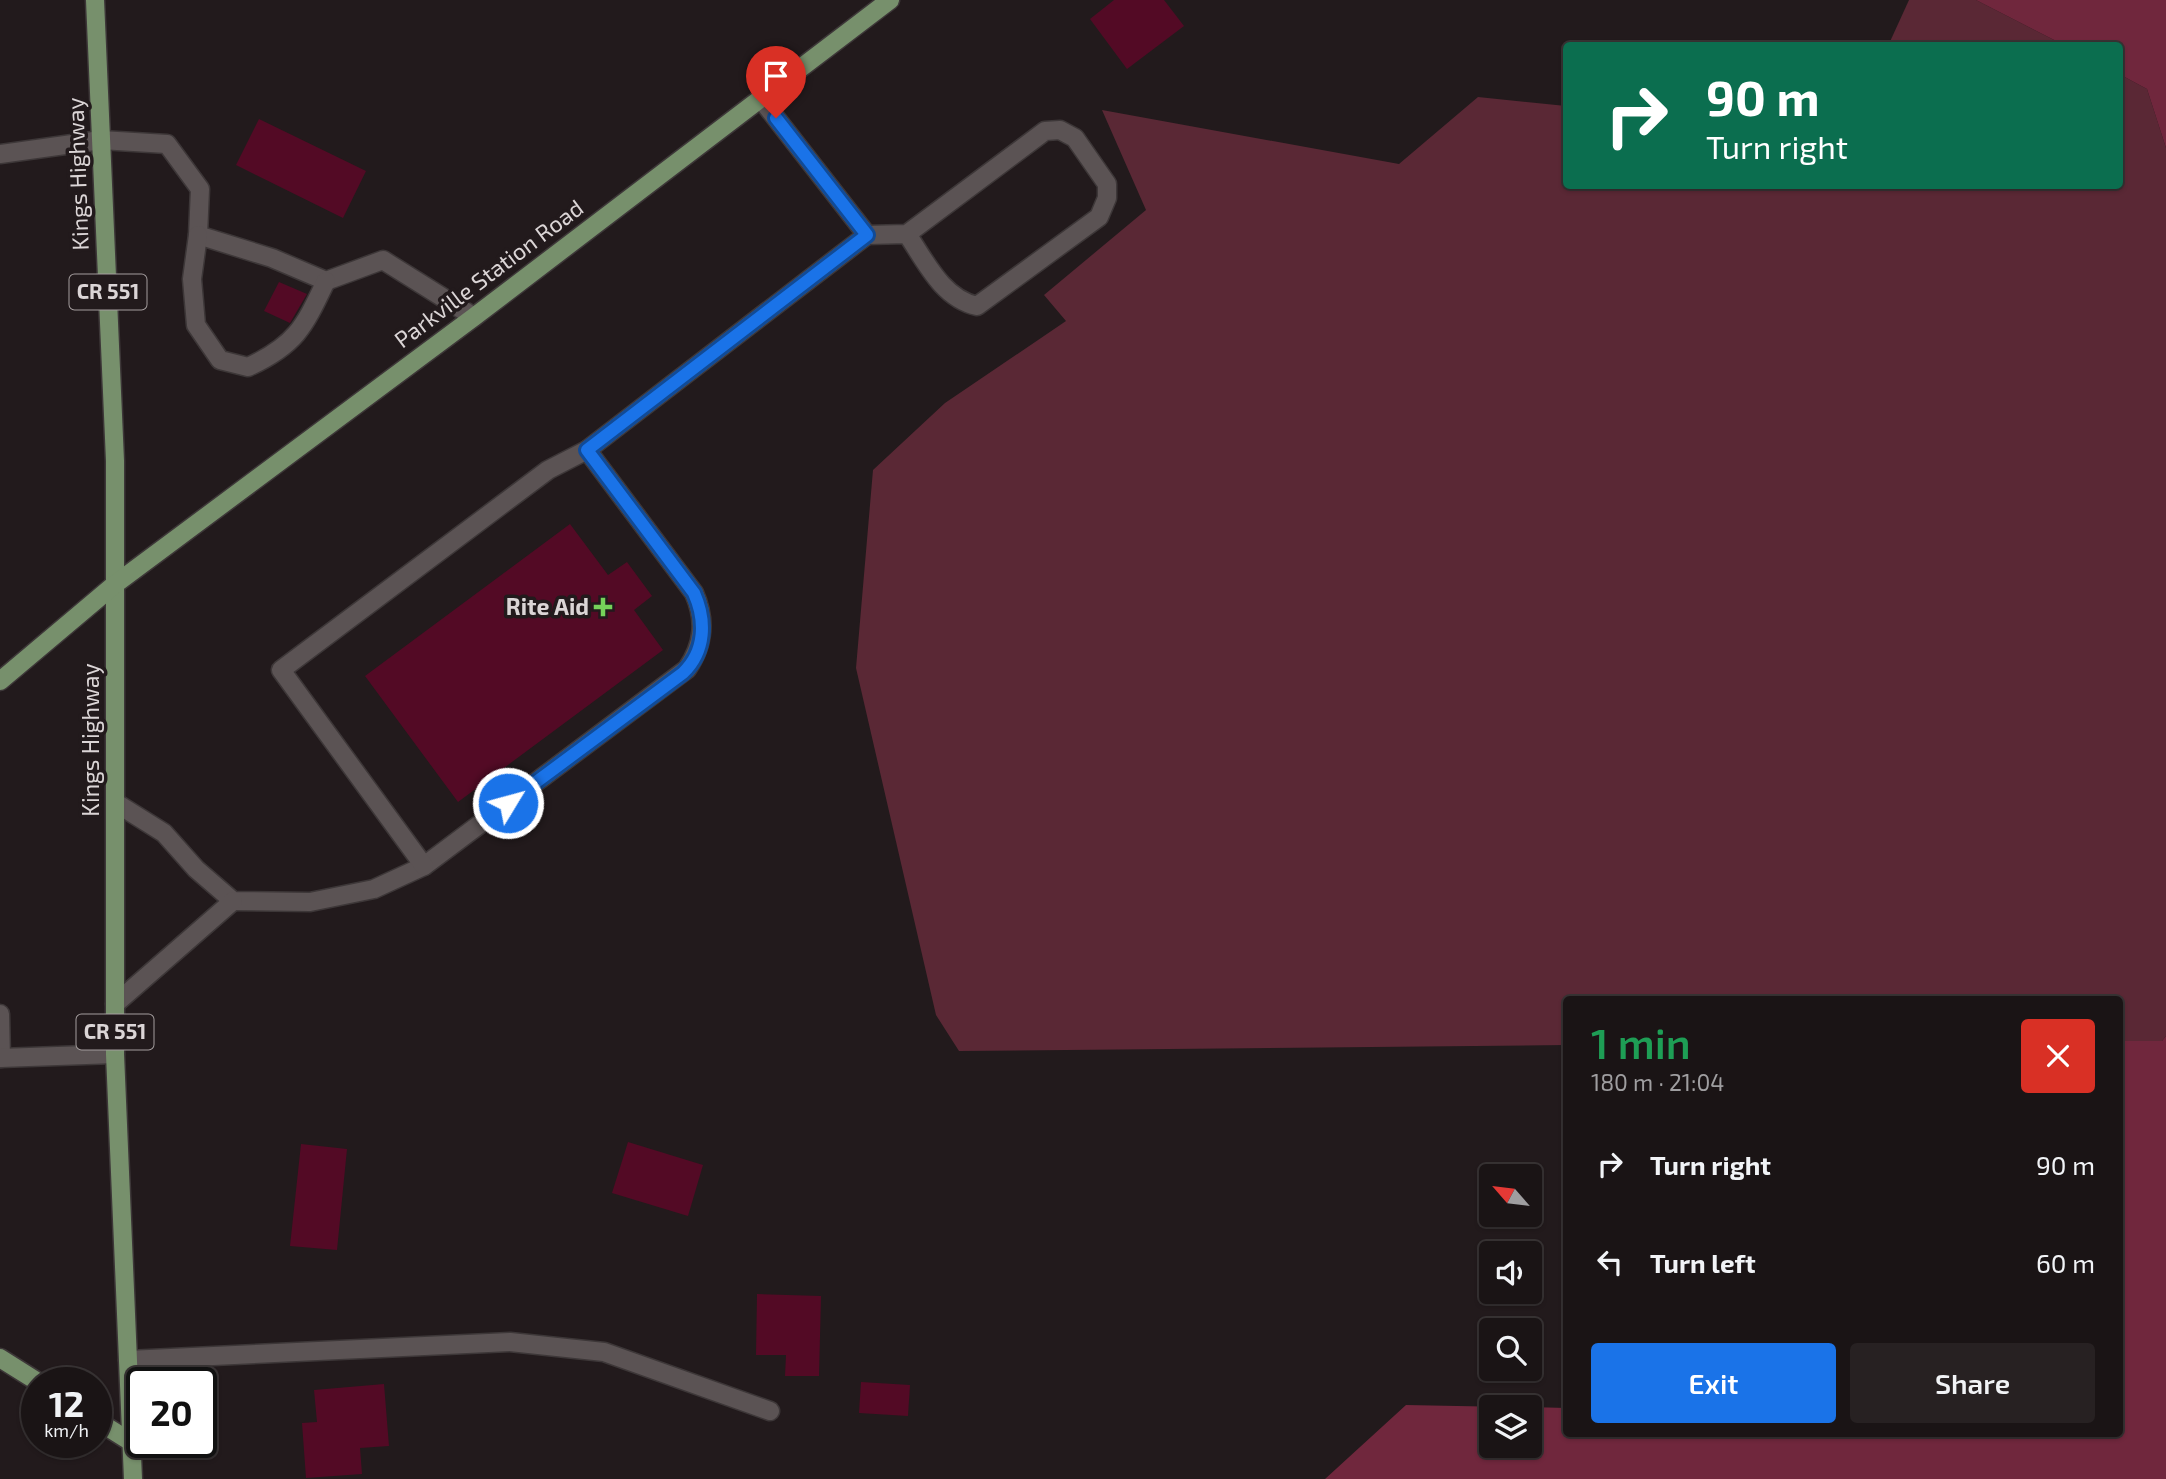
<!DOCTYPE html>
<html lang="en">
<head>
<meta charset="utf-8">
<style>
  :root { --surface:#1a1415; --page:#272122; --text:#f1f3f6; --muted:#9f9ea0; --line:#383334; --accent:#1a73e8 }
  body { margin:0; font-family:"Exo 2",sans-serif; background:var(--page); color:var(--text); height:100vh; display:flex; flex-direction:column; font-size:26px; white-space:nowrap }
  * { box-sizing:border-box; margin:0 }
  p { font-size:23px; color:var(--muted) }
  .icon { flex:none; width:38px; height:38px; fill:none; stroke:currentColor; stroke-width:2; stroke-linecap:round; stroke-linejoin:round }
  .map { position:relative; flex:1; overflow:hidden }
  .details { position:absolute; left:1563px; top:996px; width:560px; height:441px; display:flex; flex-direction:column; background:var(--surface); border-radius:7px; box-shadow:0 2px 5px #0004,0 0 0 2px var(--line) }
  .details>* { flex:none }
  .top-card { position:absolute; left:1563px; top:42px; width:560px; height:147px; border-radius:7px; box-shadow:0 2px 5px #0004,0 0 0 2px var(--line); background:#0b6e4f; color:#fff; overflow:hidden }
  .needle { width:46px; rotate:298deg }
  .controls { position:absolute; left:1479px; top:1164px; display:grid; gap:14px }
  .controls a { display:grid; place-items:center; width:63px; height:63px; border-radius:7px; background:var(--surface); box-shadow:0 2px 5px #0004,0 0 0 2px var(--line); font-size:35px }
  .speed { position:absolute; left:21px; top:1367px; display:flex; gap:14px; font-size:35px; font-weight:700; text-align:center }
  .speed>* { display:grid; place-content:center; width:91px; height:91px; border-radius:50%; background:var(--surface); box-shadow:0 2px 5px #0004,0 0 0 2px var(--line); line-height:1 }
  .speed small { font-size:18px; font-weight:400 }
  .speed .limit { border:4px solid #111; border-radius:10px; background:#fff; color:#111 }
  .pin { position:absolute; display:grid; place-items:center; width:60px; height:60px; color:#fff; margin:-72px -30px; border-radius:50% 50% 50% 0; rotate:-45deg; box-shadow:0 0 7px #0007 }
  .pin .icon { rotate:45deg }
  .me { position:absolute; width:77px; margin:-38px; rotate:53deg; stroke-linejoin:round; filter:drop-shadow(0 0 5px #0008) }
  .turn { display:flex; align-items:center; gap:24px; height:147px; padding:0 28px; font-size:32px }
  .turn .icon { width:91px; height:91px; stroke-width:2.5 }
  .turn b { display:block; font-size:49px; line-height:60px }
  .round { display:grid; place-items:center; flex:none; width:74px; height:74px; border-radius:7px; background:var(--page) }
  .summary { display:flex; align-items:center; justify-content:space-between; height:119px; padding:0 28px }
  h1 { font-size:42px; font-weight:600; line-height:52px; color:#1e9e55 }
  .cta { display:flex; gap:14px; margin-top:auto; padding:14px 28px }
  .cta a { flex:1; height:80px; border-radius:7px; background:var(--accent); color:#fff; font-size:28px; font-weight:600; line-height:80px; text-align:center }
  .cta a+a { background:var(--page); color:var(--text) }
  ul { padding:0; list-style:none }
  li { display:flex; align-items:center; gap:21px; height:98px; padding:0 28px }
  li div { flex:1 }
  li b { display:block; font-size:26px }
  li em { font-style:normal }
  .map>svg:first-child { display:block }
  .green { fill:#5a2835 }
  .forest { fill:#70273d }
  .building { fill:#530a25 }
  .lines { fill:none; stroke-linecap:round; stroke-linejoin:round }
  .minor-casing { stroke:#3d3738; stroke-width:21 }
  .major-casing { stroke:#3d3738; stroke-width:21 }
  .minor { stroke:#5b5354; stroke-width:18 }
  .major { stroke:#77906c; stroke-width:18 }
  .route-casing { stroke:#114b97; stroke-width:18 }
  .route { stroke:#1a73e8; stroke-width:12 }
  .poi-dot { fill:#76d25a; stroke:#221a1c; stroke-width:2.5 }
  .labels { text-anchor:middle; stroke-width:7; stroke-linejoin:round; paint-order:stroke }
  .shield { fill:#221a1c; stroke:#a49d9e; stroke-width:2 }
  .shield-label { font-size:21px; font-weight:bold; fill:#dbd5d6 }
  .street-label { font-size:23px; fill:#dbd5d6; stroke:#221a1c }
  .poi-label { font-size:23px; font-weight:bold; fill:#dbd5d6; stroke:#221a1c; text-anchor:end }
</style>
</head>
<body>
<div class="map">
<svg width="2166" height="1479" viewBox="0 0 2166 1479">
  <rect width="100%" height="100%" fill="#221a1c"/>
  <g class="green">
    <polygon points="1909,0 1976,0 2064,45 1888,46"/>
    <polygon points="2119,74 2147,89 2166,148 2166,1036 2162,1041 2119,1041 2119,999 1566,999 1566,1045 959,1051 936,1015 856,668 873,470 945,403 1066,321 1044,295 1146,210 1102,110 1399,164 1478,97 1566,106 1566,186 2119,186"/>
  </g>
  <g class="forest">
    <polygon points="1976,0 2166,0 2166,148 2147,89 2119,74 2119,46 2064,45"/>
    <polygon points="2166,1036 2166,1479 1325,1479 1406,1405 1509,1407 1491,1407 1491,1446 1530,1446 1530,1407 1566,1408 1566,1433 2119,1433 2119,1041 2162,1041"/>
  </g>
  <g class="building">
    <polygon points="1114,0 1164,0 1184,26 1127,69 1090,19"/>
    <polygon points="259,119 366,171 343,218 236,165"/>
    <polygon points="279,282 307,294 290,323 264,311"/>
    <polygon points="570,524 608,575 627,562 652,596 634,610 663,650 458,802 365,676"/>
    <polygon points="628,1142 703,1165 688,1216 612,1193"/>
    <polygon points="301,1144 347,1149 337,1250 290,1246"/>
    <polygon points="757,1294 821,1296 819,1376 785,1376 786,1355 756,1355"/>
    <polygon points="861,1382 910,1385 908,1416 859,1413"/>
    <polygon points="384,1384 389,1446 360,1448 362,1474 306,1478 302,1423 317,1422 314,1390"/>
  </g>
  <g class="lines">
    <defs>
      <g id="minor">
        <polyline points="0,154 101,140 167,144 200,189 198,235 272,258 326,281 383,260 474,317"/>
        <path d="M198,235l-6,44 4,46 24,35 28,7c48,-22 56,-40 78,-86"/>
        <path d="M867,235l40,-1 138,-103 15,-1 15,8 32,46v14l-8,19 -122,89c-35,-8 -51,-44 -70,-72"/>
        <path d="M116,803l48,30 32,36 37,32 77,1 64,-13 50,-23 263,-197c17,-25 19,-49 7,-76l-107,-143 280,-215 -106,-136"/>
        <polyline points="424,866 281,670 548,470 587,450"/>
        <polyline points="115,1004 233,901"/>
        <polyline points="0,1014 1,1058"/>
        <polyline points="0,1058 115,1054"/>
        <polyline points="128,1360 510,1342 604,1352 770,1411"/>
      </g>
      <g id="major">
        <polyline points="95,0 115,461 115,1054 133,1479"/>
        <polyline points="0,681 114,585 474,317 890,0"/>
        <polyline points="0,1358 38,1382"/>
        <polyline points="96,1420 131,1442"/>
      </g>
    </defs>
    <use href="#minor" class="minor-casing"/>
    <use href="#major" class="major-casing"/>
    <use href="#minor" class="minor"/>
    <use href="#major" class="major"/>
  </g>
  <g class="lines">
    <defs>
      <path id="route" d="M508,803l175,-130c23,-22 23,-53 11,-80l-107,-143 280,-215 -91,-117"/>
    </defs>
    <use href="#route" class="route-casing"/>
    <use href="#route" class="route"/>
  </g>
  <path class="poi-dot" d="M599.5 596.5h7v7h7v7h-7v7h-7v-7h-7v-7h7z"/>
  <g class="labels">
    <g class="shield">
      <rect x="69.5" y="274.5" width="77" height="35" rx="5"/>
      <rect x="76.5" y="1014.5" width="77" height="35" rx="5"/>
    </g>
    <g class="shield-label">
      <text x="108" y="299">CR 551</text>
      <text x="115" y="1039">CR 551</text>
    </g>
    <g class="street-label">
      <text transform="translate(78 174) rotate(-92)" y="8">Kings Highway</text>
      <text transform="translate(489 274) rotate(-37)" y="8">Parkville Station Road</text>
      <text transform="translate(91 740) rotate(-90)" y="8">Kings Highway</text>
    </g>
    <g class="poi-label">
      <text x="589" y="615">Rite Aid</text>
    </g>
  </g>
</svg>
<div class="controls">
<a><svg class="needle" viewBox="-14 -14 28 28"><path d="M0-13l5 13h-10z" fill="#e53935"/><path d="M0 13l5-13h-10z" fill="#9f9ea0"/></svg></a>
<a><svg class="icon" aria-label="sound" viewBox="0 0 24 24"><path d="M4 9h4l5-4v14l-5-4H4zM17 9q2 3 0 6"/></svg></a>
<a><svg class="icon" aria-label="search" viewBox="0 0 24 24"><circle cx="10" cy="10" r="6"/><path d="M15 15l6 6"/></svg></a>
<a><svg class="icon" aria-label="layers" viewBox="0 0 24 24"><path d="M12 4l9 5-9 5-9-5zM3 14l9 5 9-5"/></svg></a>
</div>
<div class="speed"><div>12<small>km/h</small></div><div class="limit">20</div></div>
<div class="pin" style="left:776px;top:118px;background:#d93025"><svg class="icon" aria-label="arrive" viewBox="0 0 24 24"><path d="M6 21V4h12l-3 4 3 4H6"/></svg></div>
<svg class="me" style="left:508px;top:803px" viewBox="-20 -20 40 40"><circle r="17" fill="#1a73e8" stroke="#fff" stroke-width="3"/><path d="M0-11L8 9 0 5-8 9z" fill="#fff"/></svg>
<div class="top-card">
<div class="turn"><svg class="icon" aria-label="right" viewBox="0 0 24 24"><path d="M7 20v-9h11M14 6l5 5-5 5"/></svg><div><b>90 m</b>Turn right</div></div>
</div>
<section class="details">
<div class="summary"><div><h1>1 min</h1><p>180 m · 21:04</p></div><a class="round" style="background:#d93025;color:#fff"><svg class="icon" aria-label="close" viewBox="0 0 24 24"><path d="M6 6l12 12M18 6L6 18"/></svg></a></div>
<ul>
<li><svg class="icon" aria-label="right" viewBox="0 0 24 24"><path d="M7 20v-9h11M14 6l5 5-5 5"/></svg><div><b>Turn right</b></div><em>90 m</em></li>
<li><svg class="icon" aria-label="left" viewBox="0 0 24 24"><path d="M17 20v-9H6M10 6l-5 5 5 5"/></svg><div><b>Turn left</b></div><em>60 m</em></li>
</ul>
<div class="cta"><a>Exit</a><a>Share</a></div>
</section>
</div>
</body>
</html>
